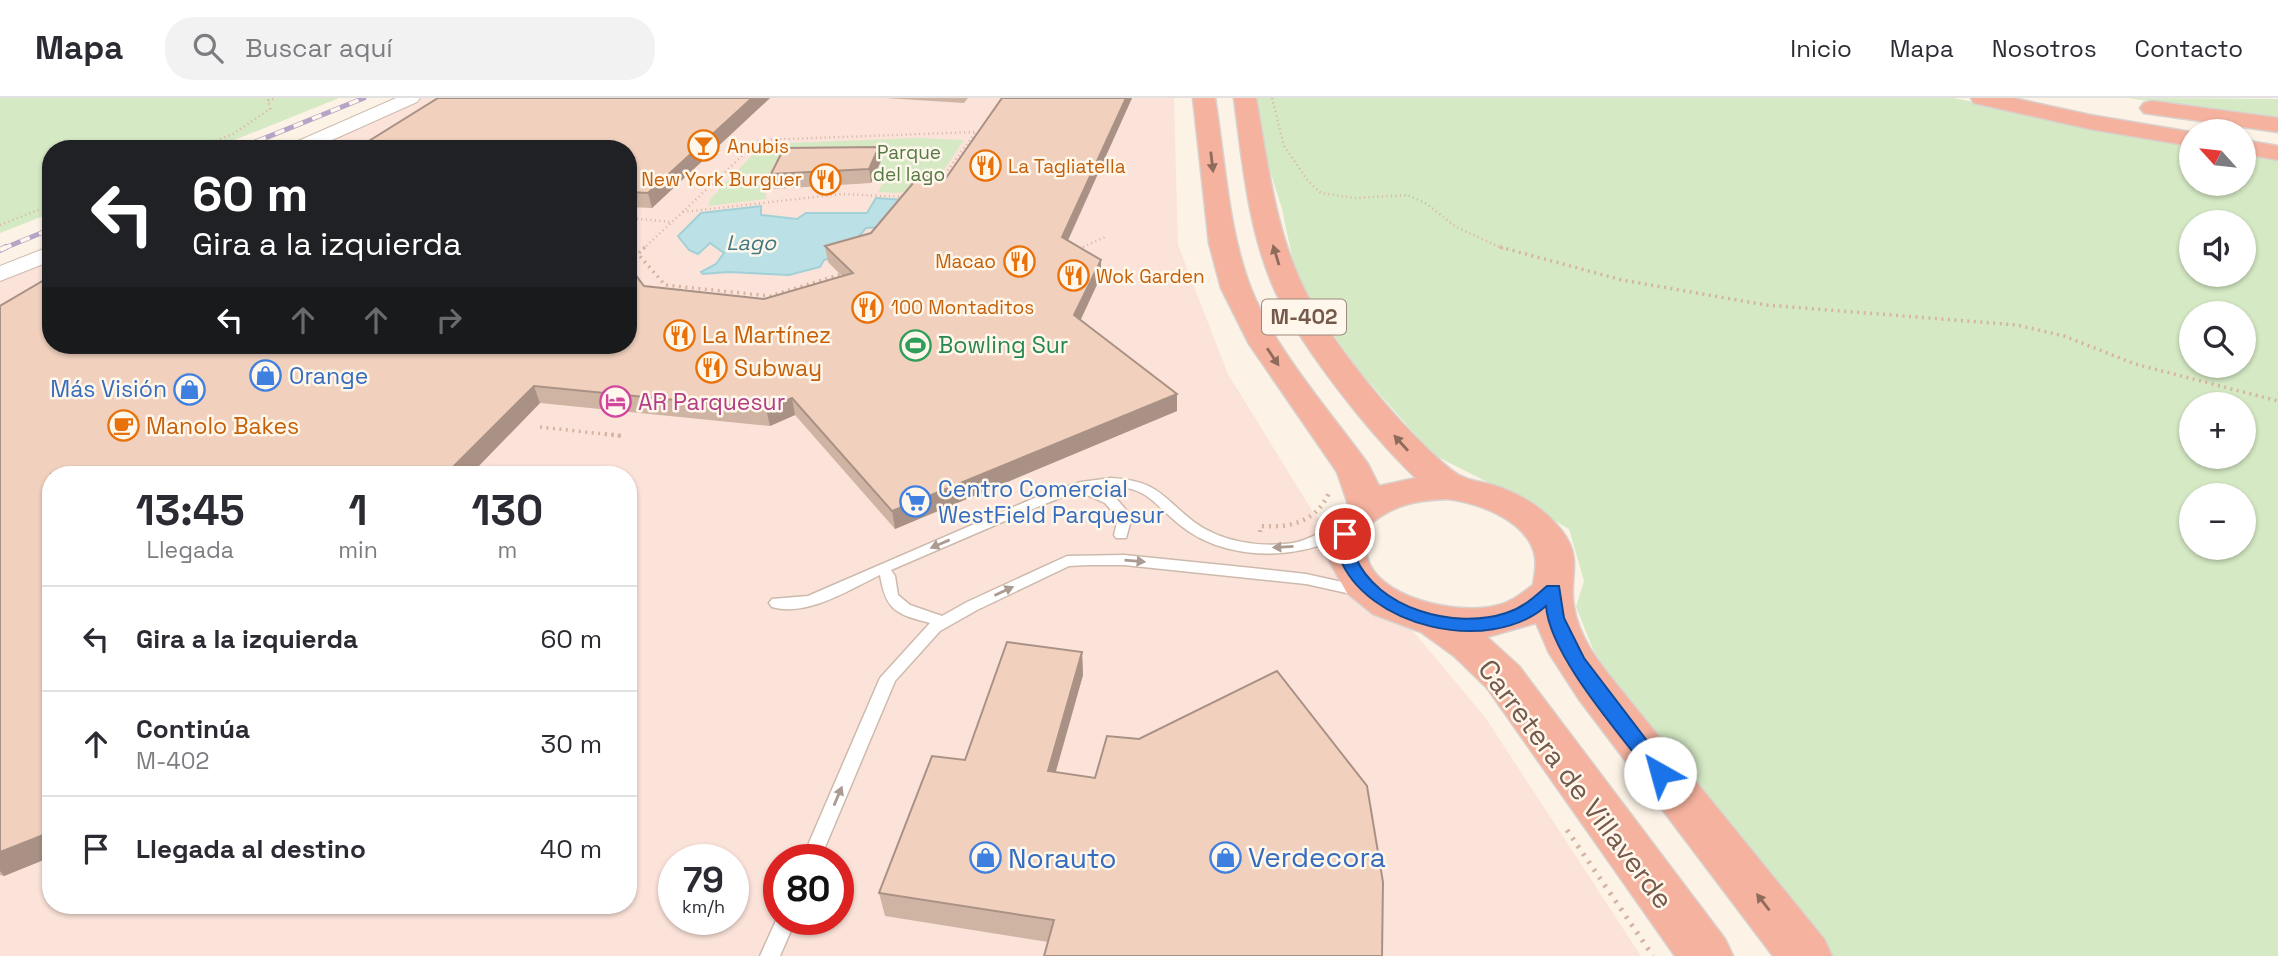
<!DOCTYPE html>
<html lang="es">
<head>
<meta charset="utf-8">
<style>
  :root { --surface:#fff; --page:#f2f2f3; --text:#2b2b33; --muted:#7c7c81; --line:#e1e1e2 }
  body { margin:0; font-family:"Space Grotesk",sans-serif; background:var(--page); color:var(--text); height:100vh; display:flex; flex-direction:column; font-size:26px; white-space:nowrap }
  * { box-sizing:border-box; margin:0 }
  p { font-size:23px; color:var(--muted) }
  .icon { flex:none; width:38px; height:38px; fill:none; stroke:currentColor; stroke-width:2; stroke-linecap:round; stroke-linejoin:round }
  .map { position:relative; flex:1; overflow:hidden }
  .sheet { position:absolute; left:42px; top:368px; width:595px; height:448px; display:flex; flex-direction:column; background:var(--surface); border-radius:28px; box-shadow:0 2px 5px #0004 }
  .sheet>* { flex:none }
  .banner { position:absolute; left:42px; top:42px; width:595px; height:214px; border-radius:28px; box-shadow:0 2px 5px #0004; background:#202124; color:#fff; overflow:hidden }
  .needle { width:46px; rotate:297deg }
  .controls { position:absolute; left:2179px; top:21px; display:grid; gap:14px }
  .controls a { display:grid; place-items:center; width:77px; height:77px; border-radius:50%; background:var(--surface); box-shadow:0 2px 5px #0004; font-size:35px }
  .speed { position:absolute; left:658px; top:746px; display:flex; gap:14px; font-size:35px; font-weight:700; text-align:center }
  .speed>* { display:grid; place-content:center; width:91px; height:91px; border-radius:50%; background:var(--surface); box-shadow:0 2px 5px #0004; line-height:1 }
  .speed small { font-size:18px; font-weight:400 }
  .speed .limit { border:10px solid #d22; background:#fff; color:#111 }
  .pin { position:absolute; display:grid; place-items:center; width:60px; height:60px; color:#fff; margin:-30px; border:4px solid #fff; border-radius:50%; box-shadow:0 2px 7px #0007 }
  .me { position:absolute; width:77px; margin:-38px; rotate:322deg; stroke-linejoin:round; filter:drop-shadow(0 0 5px #0008) }
  .turn { display:flex; align-items:center; gap:24px; height:147px; padding:0 35px; font-size:32px }
  .turn .icon { width:91px; height:91px; stroke-width:2.5 }
  .turn b { display:block; font-size:49px; line-height:60px }
  .lanes { display:flex; align-items:center; height:66px; padding:0 35px; background:#0003; justify-content:center; gap:35px; direction:ltr }
  .lanes .off { opacity:.35 }
  .eta { display:flex; justify-content:space-evenly; align-items:center; height:119px; text-align:center }
  .eta b { font-size:42px; font-weight:700; line-height:49px }
  ul { padding:0; list-style:none }
  li { display:flex; align-items:center; gap:21px; height:105px; padding:0 35px; border-top:2px solid var(--line) }
  li div { flex:1 }
  li b { display:block; font-size:26px }
  li em { font-style:normal }
  header { display:flex; align-items:center; gap:42px; box-sizing:border-box; height:98px; padding:0 35px; background:var(--surface); border-bottom:2px solid var(--line) }
  header strong { font-size:33px }
  nav { display:flex; gap:38px; margin-inline-start:auto; font-size:24px }
  .search { width:490px; height:63px; background:var(--page); display:flex; align-items:center; gap:18px; box-sizing:border-box; padding:0 24px; border-radius:28px; color:var(--muted); font-size:26px }
  .map>svg:first-child { display:block }
  .commercial { fill:#fce3da; fill-rule:evenodd }
  .green { fill:#d5e9c4; fill-rule:evenodd }
  .water { fill:#bbe0e5; stroke:#a1d0d7; stroke-width:2 }
  .lines { fill:none; stroke-linecap:round; stroke-linejoin:round }
  .lane-casing { stroke:#cdbaac; stroke-width:3 }
  .street-casing { stroke:#cdbaac; stroke-width:2 }
  .highway-casing { stroke:#d8d1cd; stroke-width:3 }
  .path-far3 { stroke:#d6b4a1; stroke-width:2.5; stroke-dasharray:1 3.5; stroke-linecap:butt }
  .path-far2 { stroke:#d6b4a1; stroke-width:3.5; stroke-dasharray:2 4.5; stroke-linecap:butt }
  .path-far1 { stroke:#d6b4a1; stroke-width:4.5; stroke-dasharray:2 5; stroke-linecap:butt }
  .path { stroke:#d6b4a1; stroke-width:5; stroke-dasharray:2.5 7; stroke-linecap:butt }
  .lane { fill:#fff; fill-rule:evenodd }
  .street { fill:#fff; fill-rule:evenodd }
  .highway { fill:#f5b29e; fill-rule:evenodd }
  .rail-far1-casing { stroke:#b5a4c6; stroke-width:5 }
  .rail-casing { stroke:#b5a4c6; stroke-width:6 }
  .rail-far1 { stroke:#fff7ec; stroke-width:3.5; stroke-dasharray:10; stroke-linecap:butt }
  .rail { stroke:#fff7ec; stroke-width:4.5; stroke-dasharray:13; stroke-linecap:butt }
  .wall { fill:#cfb4a3 }
  .shaded-wall { fill:#a99285 }
  .building { fill:#f1d1be; stroke:#a99285; stroke-width:2 }
  .oneway { fill:#8f6b5c }
  .oneway2 { fill:#ac9b93 }
  .route { fill:#1a73e8; stroke:#114b97; stroke-width:2 }
  .labels { text-anchor:middle; stroke-width:5; stroke-linejoin:round; paint-order:stroke }
  .far-food-label { font-size:19px; fill:#c56008; stroke:#fff7ec; text-anchor:start }
  .far-park-label { font-size:19px; fill:#557a43; stroke:#fff7ec }
  .far-water-label { font-size:21px; font-style:italic; fill:#427881; stroke:#fff7ec }
  .shield { fill:#fff7ec; stroke:#9e887b; stroke-width:2 }
  .shield-label { font-size:21px; font-weight:bold; fill:#75594b }
  .food-label { font-size:23px; fill:#c56008; stroke:#fff7ec; text-anchor:start }
  .leisure-label { font-size:23px; fill:#27864d; stroke:#fff7ec; text-anchor:start }
  .shop-label { font-size:23px; fill:#366cbe; stroke:#fff7ec; text-anchor:start }
  .hotel-label { font-size:23px; fill:#b23c85; stroke:#fff7ec; text-anchor:start }
  .near-street-label { font-size:28px; fill:#75594b; stroke:#fff7ec }
  .near-shop-label { font-size:28px; fill:#366cbe; stroke:#fff7ec; text-anchor:start }
</style>
</head>
<body>
<header>
<strong>Mapa</strong>
<div class="search"><svg class="icon" aria-label="search" viewBox="0 0 24 24"><circle cx="10" cy="10" r="6"/><path d="M15 15l6 6"/></svg>Buscar aquí</div>
<nav><a>Inicio</a><a>Mapa</a><a>Nosotros</a><a>Contacto</a></nav>
</header>
<div class="map">
<svg width="2278" height="858" viewBox="0 0 2278 858">
  <rect width="100%" height="100%" fill="#fcf3e6"/>
  <path class="commercial" d="M406,0h768l4,147 50,129 85,138 172,205 156,239h-1641v-690l51,-21v100h577v-196h-345zM51,376h577v431h-577zM674,761h59v60h-59zM779,761h59v60h-59z"/>
  <g class="green">
    <polygon points="0,0 339,0 212,51 51,51 51,115 0,135"/>
    <path d="M1253,0h700l238,46v40h53v-30l34,5v797h-459l-180,-230 -46,-77 -17,-42 8,-26 -15,-52 -70,-41 -67,-34 -75,-86 -59,-83 -16,-76 -22,-70zM2191,124h53v53h-53zM2191,215h53v53h-53zM2191,306h53v53h-53zM2191,397h53v53h-53z"/>
    <polygon points="2128,0 2278,1 2278,21"/>
    <path d="M916,40l48,2c-31,44 -27,56 -86,52l6,-11 -11,-3 7,-18 -104,1 -9,17 7,2 -1,5 -7,4v10l-58,7 3,-8 52,-54z"/>
  </g>
  <polygon class="water" points="876,100 905,102 882,129 866,130 845,155 824,162 820,169 789,177 728,174 703,176 701,174 716,166 724,155 710,145 698,156 689,152 678,138 701,115 761,108 761,117 797,121 806,115 867,115"/>
  <g class="lines">
    <defs>
      <g id="lane">
        <path d="M1111,380c47,3 50,18 83,44 27,20 66,26 99,21 18,-3 32,-15 50,-20l7,5c-11,12 -32,19 -48,22 -37,8 -82,3 -114,-19 -39,-28 -37,-48 -92,-44l-2,1 21,9 17,20 -6,21h-10l-2,-3 4,-17 -13,-15 -27,-12 -36,14 -151,65 4,6 3,19 12,10 32,11 25,-14 100,-46 57,-1 128,13 54,6 54,12 7,5 -7,5 -54,-12 -182,-19h-36l-19,1 -92,44 -37,21 -45,50 -75,178h-18l78,-181 50,-55c-34,-9 -44,-12 -50,-48 -32,15 -72,42 -108,32l-3,-4 3,-4 36,-3 238,-103 35,-11z"/>
        <polygon points="779,816 779,821 796,821 780,858 760,858"/>
      </g>
      <g id="street">
        <polygon points="396,0 420,0 417,4 312,51 287,51 289,47"/>
        <polygon points="51,148 51,163 0,183 0,168"/>
      </g>
      <g id="highway">
        <path d="M1193,0h22c10,62 13,130 35,188 24,63 79,124 118,178l11,22 37,-8c-47,-45 -125,-142 -147,-202 -22,-57 -27,-119 -35,-178h22c11,60 18,124 43,180 25,58 105,155 155,194 12,9 25,9 39,13 28,9 51,23 69,46 22,29 6,47 12,76 5,31 24,54 43,78l207,254 8,17h-59l-195,-258 -29,-45 -13,-30 -49,14 32,29 206,273 8,17h-58l-188,-268 -33,-32 -33,-24 -48,-18 -26,-21 -20,-36 1,-32 20,-21 -11,-32 -88,-128 -28,-56 -12,-45zM1448,401c30,4 76,20 86,53 3,11 1,22 -1,33 -13,10 -23,18 -38,21 -36,9 -119,-7 -128,-50 -2,-8 -1,-19 -1,-28 25,-23 49,-28 82,-29z"/>
        <polygon points="1971,0 2013,0 2090,17 2191,34 2191,48 2090,31 1974,5"/>
        <polygon points="2152,3 2278,20 2278,34 2144,15 2140,10 2144,5"/>
        <polygon points="2244,42 2278,48 2278,62 2244,56"/>
      </g>
    </defs>
    <use href="#lane" class="lane-casing"/>
    <use href="#street" class="street-casing"/>
    <use href="#highway" class="highway-casing"/>
    <g class="path-far3">
      <polyline points="1272,0 1284,48 1308,83 1321,95 1354,100 1408,97 1427,106 1456,129 1504,151"/>
      <polyline points="268,3 276,0"/>
      <polyline points="195,51 233,36 270,11 268,0"/>
      <polyline points="683,114 842,96 904,99"/>
      <polyline points="628,120 672,124 759,42 976,34 939,84"/>
      <polyline points="0,127 51,107"/>
      <polyline points="643,151 672,124"/>
      <polyline points="1079,151 1105,139"/>
    </g>
    <g class="path-far2">
      <polyline points="645,149 638,156 665,187 770,198 845,175"/>
      <polyline points="1500,149 1622,182 1766,207 2017,227 2064,238 2135,266 2278,303"/>
      <polyline points="1077,152 1083,149"/>
      <polyline points="540,329 622,338"/>
    </g>
    <g class="path-far1">
      <polyline points="605,336 623,338"/>
      <path d="M1260,434l1,-6c29,2 55,-4 68,-33"/>
    </g>
    <polyline class="path" points="1567,732 1653,858"/>
    <use href="#lane" class="lane"/>
    <use href="#street" class="street"/>
    <use href="#highway" class="highway"/>
    <defs>
      <g id="rail-far1">
        <polyline points="238,51 364,0"/>
        <polyline points="2,151 51,131"/>
      </g>
      <polyline id="rail" points="0,152 6,149"/>
    </defs>
    <use href="#rail-far1" class="rail-far1-casing"/>
    <use href="#rail" class="rail-casing"/>
    <use href="#rail-far1" class="rail-far1"/>
    <use href="#rail" class="rail"/>
  </g>
  <g class="wall">
    <polygon points="770,0 652,110 628,109 628,51"/>
    <polygon points="885,0 968,0 964,5"/>
    <polygon points="1002,0 1132,0 1068,143 1101,178 1080,222 1177,313 895,431 795,317 770,328 540,305 471,376 51,376 51,759 4,778 0,777 0,208 644,188 764,201 842,178 828,164 825,148 871,135 946,80"/>
    <polygon points="879,49 881,63 871,85 774,91 771,76"/>
    <polygon points="1082,554 1083,577 1056,674 1095,680 1048,844 885,818 879,795 965,662"/>
  </g>
  <g class="shaded-wall">
    <polygon points="752,0 770,0 652,110 648,95"/>
    <polygon points="1126,0 1132,0 1062,155 1062,139"/>
    <polygon points="879,49 881,63 871,85 869,71"/>
    <polygon points="1101,162 1101,178 1075,234 1074,217"/>
    <polygon points="534,288 540,305 471,376 446,376"/>
    <polygon points="1177,296 1177,313 895,431 892,413"/>
    <polygon points="792,300 795,317 770,328 766,311"/>
    <polygon points="1082,554 1083,577 1049,697 1048,673"/>
    <polygon points="51,734 51,759 4,778 0,773 0,754"/>
  </g>
  <g class="building">
    <polygon points="438,0 752,0 648,95 628,94 628,51 356,51"/>
    <polygon points="1002,0 1126,0 1062,139 1101,162 1074,217 1177,296 892,413 792,300 766,311 534,288 446,376 51,376 51,734 0,754 0,208 51,178 51,247 628,247 628,167 644,188 764,201 853,175 825,148 871,135 919,78 946,80"/>
    <polygon points="879,49 869,71 771,76 784,50"/>
    <polygon points="1007,544 1082,554 1048,673 1095,680 1107,638 1139,641 1277,573 1367,688 1383,784 1382,858 1044,858 1054,822 879,795 932,658 965,662"/>
  </g>
  <defs><path id="oneway-solid" d="M-6-.8H1V-3.2L6.5 0L1 3.2V.8H-6Z" transform="scale(1.75)"/></defs>
  <g class="oneway">
    <use href="#oneway-solid" transform="translate(1212 64) rotate(83)"/>
    <use href="#oneway-solid" transform="translate(1276 157) rotate(-107)"/>
    <use href="#oneway-solid" transform="translate(1273 259) rotate(56)"/>
    <use href="#oneway-solid" transform="translate(1401 345) rotate(-132)"/>
    <use href="#oneway-solid" transform="translate(1763 804) rotate(-128)"/>
  </g>
  <g class="oneway2">
    <use href="#oneway-solid" transform="translate(940 446) rotate(157)"/>
    <use href="#oneway-solid" transform="translate(1283 449) rotate(177)"/>
    <use href="#oneway-solid" transform="translate(1135 463) rotate(5)"/>
    <use href="#oneway-solid" transform="translate(1004 493) rotate(-25)"/>
    <use href="#oneway-solid" transform="translate(838 698) rotate(-67)"/>
  </g>
  <path class="route" d="M1345,431l8,5c0,7 0,16 2,22 22,53 100,74 151,57 17,-5 28,-16 41,-27h12l5,32 20,40 83,109 3,6 -3,5 -7,2 -7,-2c-31,-42 -103,-121 -107,-172 -57,50 -181,21 -207,-50 -3,-6 -2,-15 -2,-22z"/>
  <defs>
    <symbol id="bar-ring" viewBox="-11 -11 22 22"><circle r="9.5" fill="#fff7ec" stroke="#e8710a" stroke-width="1.5"/><path d="M-6-5H6L.8 .8V4.5H3.5V6h-7V4.5H-.8V.8Z" fill="#e8710a"/></symbol>
    <symbol id="restaurant-ring" viewBox="-11 -11 22 22"><circle r="9.5" fill="#fff7ec" stroke="#e8710a" stroke-width="1.5"/><path d="M-5-6h1v4h1v-4h1v4h1v-4h1v5L-1.5 .5V6h-2V.5L-5-1ZM5-6V6H3V1.5H1.5Q1.5-4 5-6Z" fill="#e8710a"/></symbol>
    <symbol id="stadium-ring" viewBox="-11 -11 22 22"><circle r="9.5" fill="#fff7ec" stroke="#2e9e5b" stroke-width="1.5"/><path d="M0-5a6.5 5 0 1 0 0 10a6.5 5 0 1 0 0-10ZM-3.5-1.8h7v3.6h-7Z" fill="#2e9e5b"/></symbol>
    <symbol id="shop-ring" viewBox="-11 -11 22 22"><circle r="9.5" fill="#fff7ec" stroke="#3f7fe0" stroke-width="1.5"/><path d="M-5-2.5h2.3a2.7 3.5 0 0 1 5.4 0H5L5.5 6h-11ZM-1.5-2.5h3a1.5 2.3 0 0 0-3 0Z" fill="#3f7fe0"/></symbol>
    <symbol id="hotel-ring" viewBox="-11 -11 22 22"><circle r="9.5" fill="#fff7ec" stroke="#d1479c" stroke-width="1.5"/><path d="M-6-4.5h1.5V1H6V5H4.5V3h-9V5H-6ZM-4 0a1.8 1.8 0 1 1 3.6 0ZM.5 0V-2.5h3Q6-2.5 6 0Z" fill="#d1479c"/></symbol>
    <symbol id="cafe-ring" viewBox="-11 -11 22 22"><circle r="9.5" fill="#fff7ec" stroke="#e8710a" stroke-width="1.5"/><path d="M-5.5-4.5H6V0H3Q3 3.5 0 3.5H-2.5Q-5.5 3.5-5.5 0ZM3-3.2v2h1.7v-2ZM-6 4.5H4V6H-6Z" fill="#e8710a"/></symbol>
    <symbol id="supermarket-ring" viewBox="-11 -11 22 22"><circle r="9.5" fill="#fff7ec" stroke="#3f7fe0" stroke-width="1.5"/><path d="M-6-5.5h2.5l.6 2H6L4.5 2H-2.5L-4.4-4H-6ZM-1.5 3.2a1.3 1.3 0 1 0 .1 0ZM3 3.2a1.3 1.3 0 1 0 .1 0Z" fill="#3f7fe0"/></symbol>
  </defs>
  <g fill-rule="evenodd">
    <use href="#bar-ring" x="686" y="30" width="35" height="35"/>
    <use href="#restaurant-ring" x="968" y="50" width="35" height="35"/>
    <use href="#restaurant-ring" x="808" y="64" width="35" height="35"/>
    <use href="#restaurant-ring" x="1002" y="146" width="35" height="35"/>
    <use href="#restaurant-ring" x="1056" y="160" width="35" height="35"/>
    <use href="#restaurant-ring" x="850" y="192" width="35" height="35"/>
    <use href="#restaurant-ring" x="662" y="220" width="35" height="35"/>
    <use href="#stadium-ring" x="898" y="230" width="35" height="35"/>
    <use href="#restaurant-ring" x="694" y="252" width="35" height="35"/>
    <use href="#shop-ring" x="248" y="260" width="35" height="35"/>
    <use href="#shop-ring" x="172" y="274" width="35" height="35"/>
    <use href="#hotel-ring" x="598" y="286" width="35" height="35"/>
    <use href="#cafe-ring" x="106" y="310" width="35" height="35"/>
    <use href="#supermarket-ring" x="898" y="386" width="35" height="35"/>
    <use href="#shop-ring" x="1208" y="742" width="35" height="35"/>
    <use href="#shop-ring" x="968" y="742" width="35" height="35"/>
  </g>
  <g class="labels">
    <g class="far-food-label">
      <text x="727" y="55">Anubis</text>
      <text x="1008" y="75">La Tagliatella</text>
      <text x="802" y="88" text-anchor="end">New York Burguer</text>
      <text x="996" y="170" text-anchor="end">Macao</text>
      <text x="1096" y="185">Wok Garden</text>
      <text x="891" y="216">100 Montaditos</text>
    </g>
    <g class="far-park-label">
      <text x="909" y="61">Parque<tspan x="909" dy="22">del lago</tspan></text>
    </g>
    <g class="far-water-label">
      <text x="751" y="152">Lago</text>
    </g>
    <rect class="shield" x="1262" y="201.5" width="84" height="35" rx="5"/>
    <g class="shield-label">
      <text x="1304" y="226">M-402</text>
    </g>
    <g class="food-label">
      <text x="702" y="245">La Martínez</text>
      <text x="734" y="278">Subway</text>
      <text x="146" y="336">Manolo Bakes</text>
    </g>
    <g class="leisure-label">
      <text x="938" y="255">Bowling Sur</text>
    </g>
    <g class="shop-label">
      <text x="289" y="286">Orange</text>
      <text x="167" y="299" text-anchor="end">Más Visión</text>
      <text x="938" y="399">Centro Comercial<tspan x="938" dy="26">WestField Parquesur</tspan></text>
    </g>
    <g class="hotel-label">
      <text x="638" y="312">AR Parquesur</text>
    </g>
    <g class="near-street-label">
      <text transform="translate(1576 686) rotate(53)" y="10">Carretera de Villaverde</text>
    </g>
    <g class="near-shop-label">
      <text x="1248" y="769">Verdecora</text>
      <text x="1008" y="770">Norauto</text>
    </g>
  </g>
</svg>
<div class="controls">
<a><svg class="needle" viewBox="-14 -14 28 28"><path d="M0-13l5 13h-10z" fill="#e53935"/><path d="M0 13l5-13h-10z" fill="#7c7c81"/></svg></a>
<a><svg class="icon" aria-label="sound" viewBox="0 0 24 24"><path d="M4 9h4l5-4v14l-5-4H4zM17 9q2 3 0 6"/></svg></a>
<a><svg class="icon" aria-label="search" viewBox="0 0 24 24"><circle cx="10" cy="10" r="6"/><path d="M15 15l6 6"/></svg></a>
<a>+</a>
<a>−</a>
</div>
<div class="speed"><div>79<small>km/h</small></div><div class="limit">80</div></div>
<div class="pin" style="left:1345px;top:436px;background:#d93025"><svg class="icon" aria-label="arrive" viewBox="0 0 24 24"><path d="M6 21V4h12l-3 4 3 4H6"/></svg></div>
<svg class="me" style="left:1660px;top:675px" viewBox="-20 -20 40 40"><circle r="19" fill="#fff"/><path d="M0-13L10 11 0 6-10 11z" fill="#1a73e8"/></svg>
<div class="banner">
<div class="turn"><svg class="icon" aria-label="left" viewBox="0 0 24 24"><path d="M17 20v-9H6M10 6l-5 5 5 5"/></svg><div><b>60 m</b>Gira a la izquierda</div></div>
<div class="lanes"><svg class="icon" aria-label="left" viewBox="0 0 24 24"><path d="M17 20v-9H6M10 6l-5 5 5 5"/></svg><svg class="icon off" aria-label="ahead" viewBox="0 0 24 24"><path d="M12 20V5M6 11l6-6 6 6"/></svg><svg class="icon off" aria-label="ahead" viewBox="0 0 24 24"><path d="M12 20V5M6 11l6-6 6 6"/></svg><svg class="icon off" aria-label="right" viewBox="0 0 24 24"><path d="M7 20v-9h11M14 6l5 5-5 5"/></svg></div>
</div>
<section class="sheet">
<div class="eta">
<div><b>13:45</b><p>Llegada</p></div>
<div><b>1</b><p>min</p></div>
<div><b>130</b><p>m</p></div>
</div>
<ul>
<li><svg class="icon" aria-label="left" viewBox="0 0 24 24"><path d="M17 20v-9H6M10 6l-5 5 5 5"/></svg><div><b>Gira a la izquierda</b></div><em>60 m</em></li>
<li><svg class="icon" aria-label="ahead" viewBox="0 0 24 24"><path d="M12 20V5M6 11l6-6 6 6"/></svg><div><b>Continúa</b><p>M-402</p></div><em>30 m</em></li>
<li><svg class="icon" aria-label="arrive" viewBox="0 0 24 24"><path d="M6 21V4h12l-3 4 3 4H6"/></svg><div><b>Llegada al destino</b></div><em>40 m</em></li>
</ul>
</section>
</div>
</body>
</html>
